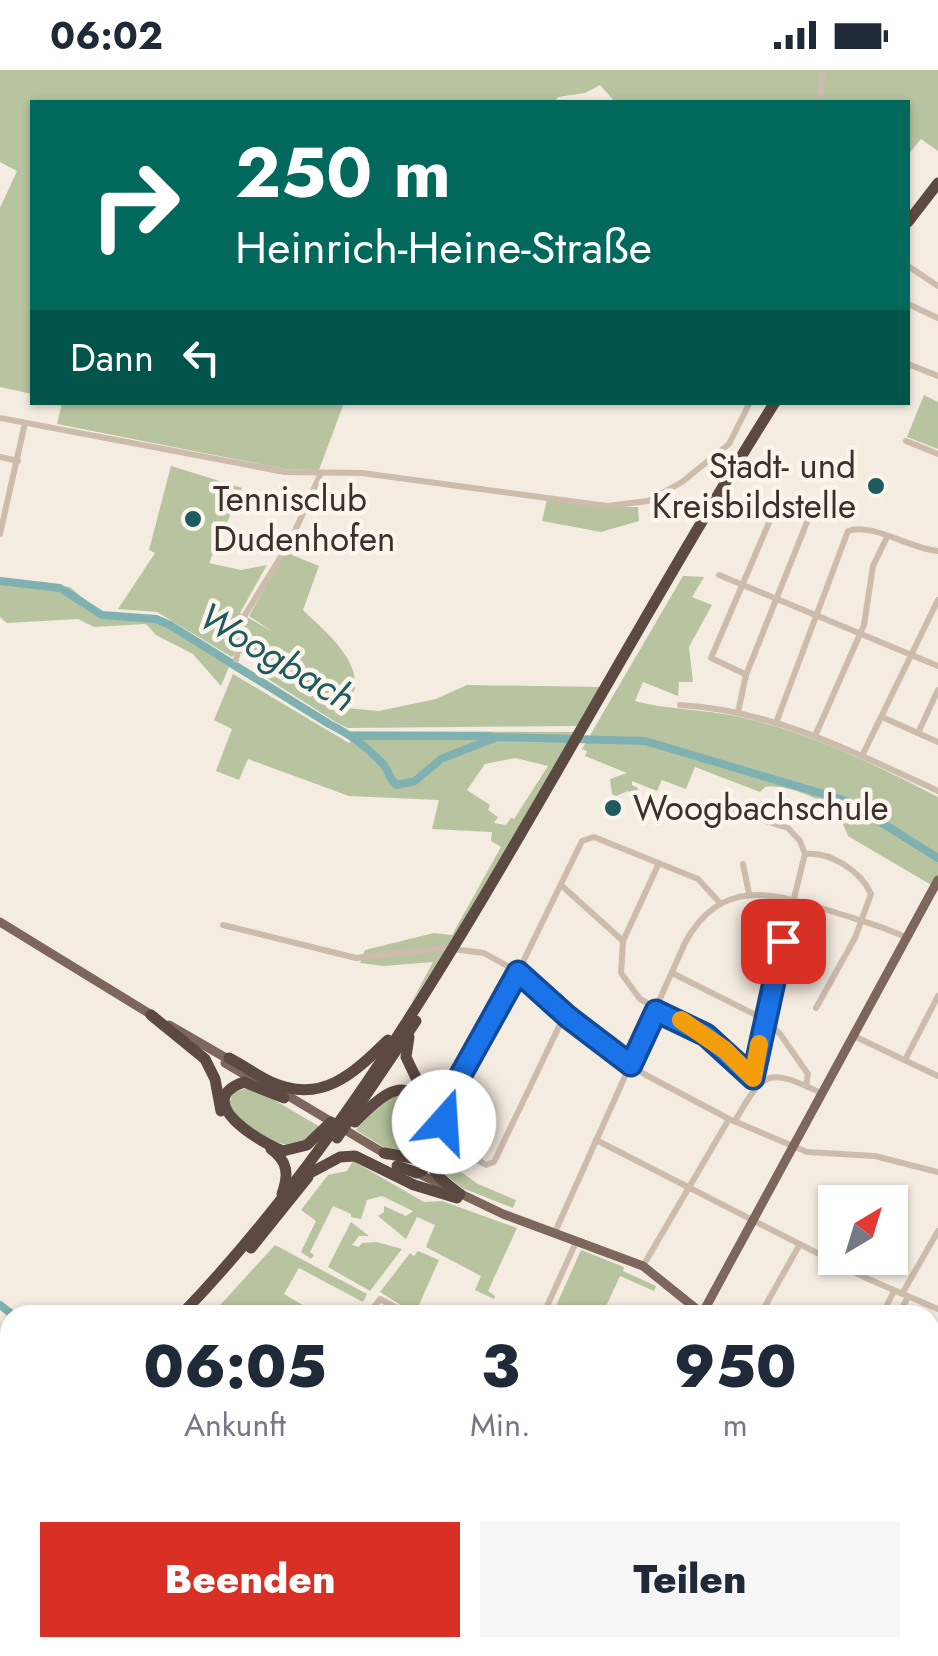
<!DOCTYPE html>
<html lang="de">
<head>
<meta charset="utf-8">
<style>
  :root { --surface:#fff; --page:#f6f6f7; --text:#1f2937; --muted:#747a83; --accent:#d93025 }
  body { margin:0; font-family:Jost,sans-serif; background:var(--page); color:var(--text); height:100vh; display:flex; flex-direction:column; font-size:38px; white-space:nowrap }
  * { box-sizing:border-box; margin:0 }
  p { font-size:32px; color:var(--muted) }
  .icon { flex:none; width:55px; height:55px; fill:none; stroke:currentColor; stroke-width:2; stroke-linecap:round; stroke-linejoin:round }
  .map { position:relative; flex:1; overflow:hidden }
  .details { position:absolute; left:0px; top:1235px; width:940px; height:352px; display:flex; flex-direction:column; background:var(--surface); border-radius:30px 30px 0 0; box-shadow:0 2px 8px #0004 }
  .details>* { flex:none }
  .banner { position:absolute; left:30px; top:30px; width:880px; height:305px; border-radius:0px; box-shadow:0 2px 8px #0004; background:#00695c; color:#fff; overflow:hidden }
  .needle { width:65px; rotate:38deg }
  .tools { position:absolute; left:818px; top:1115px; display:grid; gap:20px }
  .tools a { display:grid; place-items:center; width:90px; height:90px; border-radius:0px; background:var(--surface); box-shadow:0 2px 8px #0004; font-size:50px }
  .pin { position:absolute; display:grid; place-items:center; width:85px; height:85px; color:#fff; margin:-42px; border-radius:20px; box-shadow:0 5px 15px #0006 }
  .me { position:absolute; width:110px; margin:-55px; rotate:19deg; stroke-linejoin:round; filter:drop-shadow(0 0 8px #0008) }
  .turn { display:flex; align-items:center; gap:35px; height:210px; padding:0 40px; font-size:45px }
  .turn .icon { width:130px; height:130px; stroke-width:2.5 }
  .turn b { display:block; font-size:70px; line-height:85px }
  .then { display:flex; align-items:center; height:95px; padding:0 40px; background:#0003; gap:20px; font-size:38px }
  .eta { display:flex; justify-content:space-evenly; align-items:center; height:170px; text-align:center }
  .eta b { font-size:60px; font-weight:800; line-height:70px }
  .action { display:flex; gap:20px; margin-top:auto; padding:20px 40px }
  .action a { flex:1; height:115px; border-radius:0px; background:var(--accent); color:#fff; font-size:40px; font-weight:800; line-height:115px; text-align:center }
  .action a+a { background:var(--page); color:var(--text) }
  .status { display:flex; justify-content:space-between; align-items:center; height:70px; padding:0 50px; background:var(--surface); direction:ltr }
  .status svg { height:28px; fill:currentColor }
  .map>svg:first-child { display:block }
  .green { fill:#b8c4a0; fill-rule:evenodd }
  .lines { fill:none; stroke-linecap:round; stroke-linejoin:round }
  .stream { stroke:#7fb0b2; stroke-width:2.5 }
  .river { stroke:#7fb0b2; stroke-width:8 }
  .minor { stroke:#cdbbac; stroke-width:6 }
  .major { stroke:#7d675c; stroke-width:9 }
  .highway { stroke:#5c4a42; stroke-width:11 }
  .rail-casing { stroke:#3b302b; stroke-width:6 }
  .rail { stroke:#fbf5ee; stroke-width:2.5; stroke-dasharray:8; stroke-linecap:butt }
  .route-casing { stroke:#114b97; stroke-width:25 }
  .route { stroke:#1a73e8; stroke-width:18 }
  .slow { stroke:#f59e0b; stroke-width:18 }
  .poi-dot { fill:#1f5a5e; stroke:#fbf5ee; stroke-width:4 }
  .labels { text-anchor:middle; stroke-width:9; stroke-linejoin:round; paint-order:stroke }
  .poi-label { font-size:35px; fill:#3b302b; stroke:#fbf5ee; text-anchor:start }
  .water-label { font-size:38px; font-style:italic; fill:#1f5a5e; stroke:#fbf5ee }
</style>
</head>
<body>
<div class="status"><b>06:02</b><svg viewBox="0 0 49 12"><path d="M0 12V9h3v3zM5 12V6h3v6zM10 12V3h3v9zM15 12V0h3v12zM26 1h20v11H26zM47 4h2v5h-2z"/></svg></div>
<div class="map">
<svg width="938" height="1586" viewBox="0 0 938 1586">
  <rect width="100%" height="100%" fill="#f4ebe1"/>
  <g class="green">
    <polygon points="0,0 938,0 938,81 921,69 908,85 908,32 615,32 600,15 585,23 558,27 555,32 32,32 32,324 0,317 0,138 17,101 0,92"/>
    <polygon points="924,325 938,332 938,379 907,367"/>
    <polygon points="62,333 344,333 319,400 285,399 57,354"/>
    <path d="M171,396l71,22 -33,75 32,7 26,-5 -27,48 33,19 -24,-16 36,-64 34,14 -16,44c18,18 54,46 52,75 0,7 -6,16 -9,23l33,3 57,-12 31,-14 134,2 -22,39 -231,2 -11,-5 -83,-53 3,-7 -20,-12 -5,6 -75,-45 -39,-3 37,-56 -6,-3z"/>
    <polygon points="547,429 606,437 638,437 639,451 601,462 542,451"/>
    <path d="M683,506l21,1 -12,20 20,8 -23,42 4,35h-14l-1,14 -35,-14 -8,19c33,9 66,8 100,15 73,15 137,47 203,81v92l-90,-53 -10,-25c-19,-12 -50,-27 -73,-24l-5,5 -65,-25 -9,22 -24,-9 -5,11 -25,-10v4l6,3 -2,6 -8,-3 -12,5 -4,-2 -2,-15 17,-6 -42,-17 2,-5 -5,-2z"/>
    <path d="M0,508l70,9 32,27 53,1 189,116 231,1 -122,207 -43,66 23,-43 -49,4 -24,-3 5,-13 69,-17 18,2 49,-88 -10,-6 1,-9 -60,-3 7,-29 -90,-4 -101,-37 -9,21 -23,-9 16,-42 -18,-9 19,-46 116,69 2,-3 -122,-73 -8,19 -28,-32 -37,-19 -10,-11 -52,3 -16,-8 -71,4 -7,-6zM515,688l33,8 -34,53 -3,-1 -5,7 -12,-2 4,-6 -10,-7 2,-5 -23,-15 18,-26z"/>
    <path d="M418,999c18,26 34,58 25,90l35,25 38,16 -3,8 -51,-20 -20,-16 -7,-10 -2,-56z"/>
    <path d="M252,1017l70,41 -24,18c-30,-1 -53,-18 -69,-42l4,-12z"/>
    <polygon points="405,1022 422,1034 424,1072 416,1083 390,1081 356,1060 384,1029"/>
    <polygon points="353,1091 424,1132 442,1131 517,1158 488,1221 495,1226 494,1229 475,1220 481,1206 426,1177 435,1155 417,1147 406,1169 378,1146 384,1142 384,1136 406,1146 413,1141 382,1126 367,1130 361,1149 351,1147 351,1144 333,1136 310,1182 314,1185 311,1189 301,1182 316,1151 301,1140 328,1105 347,1101"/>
    <polygon points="351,1152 369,1166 359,1166 352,1175 359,1177 362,1173 377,1172 402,1179 370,1221 328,1197"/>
    <polygon points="275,1175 367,1224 363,1232 299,1198 284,1224 306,1237 302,1245 211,1245"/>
    <polygon points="581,1180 624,1197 623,1201 656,1216 654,1221 620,1206 602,1245 552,1245"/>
    <polygon points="418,1181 439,1190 415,1244 380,1222 410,1183 414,1186"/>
  </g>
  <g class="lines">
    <polyline class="stream" points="706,690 709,688"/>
    <g class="river">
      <path d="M0,511l60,7 42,27 54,4 14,6 159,99c22,11 37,22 54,40 7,8 5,14 14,21l18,-4 26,-22 56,-22 148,4 202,60 91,57"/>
      <polyline points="355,666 490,666"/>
      <polyline points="834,727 847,739 864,743"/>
      <polyline points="0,1235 13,1245"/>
    </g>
    <g class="minor">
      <polyline points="820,32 823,0"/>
      <polyline points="908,196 938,216"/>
      <polyline points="908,234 938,248"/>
      <polyline points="908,294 938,306"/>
      <polyline points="0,348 285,402 362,403 607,436 648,431 682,412 729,374 750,332"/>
      <polyline points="906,371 938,384"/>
      <polyline points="0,387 18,391"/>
      <polyline points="0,464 25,353"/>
      <polyline points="719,505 938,596"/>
      <polyline points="236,590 245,545 291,470 321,403"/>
      <polyline points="745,604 711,588 780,427"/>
      <path d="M680,635c92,5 176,48 258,86"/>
      <polyline points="738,642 746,605 813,437"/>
      <polyline points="882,647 938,672"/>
      <path d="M776,653l72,-192c23,-9 63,18 90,20"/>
      <polyline points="918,663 938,620"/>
      <polyline points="815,666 864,555 873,496 887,467"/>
      <polyline points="862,686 938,530"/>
      <polyline points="709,733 788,758 800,771 805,784 759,970 753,1008"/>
      <path d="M805,784c25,-3 56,17 66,40l-16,44 -39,70"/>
      <polyline points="659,793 623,871 621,903 640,929 706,965 758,1015"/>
      <polyline points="743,794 749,824"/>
      <polyline points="561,815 623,871"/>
      <polyline points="223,855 356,888 445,878 484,883 518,902 580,957 644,1004 729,1049 807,1082 875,1086 938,1102"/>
      <polyline points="672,903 764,949 780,964 808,1004 806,1016"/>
      <path d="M565,944l-71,148 -8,3c-30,-17 -42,-23 -42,-60l74,-133 64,-131 12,-4 104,42 22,24"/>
      <polyline points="854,966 938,1006"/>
      <polyline points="905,990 938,926"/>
      <path d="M735,1051c30,-52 33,-53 86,-28"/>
      <polyline points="596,1070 866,1208 938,1239"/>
      <path d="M555,1162l130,-289c36,-67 89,-50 149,-31 24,8 50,14 73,26"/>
      <polyline points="643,1196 729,1049"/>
      <polyline points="894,1221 887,1235 891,1244 901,1240 908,1227"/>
      <polyline points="902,1224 938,1161"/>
      <polyline points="368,1245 380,1229 410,1245"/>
      <polyline points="543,1245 577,1170"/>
      <polyline points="760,1245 800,1174"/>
      <polyline points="930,1338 938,1321"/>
      <polyline points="930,1513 938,1512"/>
      <polyline points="235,1578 241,1586"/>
      <polyline points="490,1578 493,1586"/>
      <polyline points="633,1578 636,1586"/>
      <polyline points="692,1578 695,1586"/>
      <polyline points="203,1586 222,1578"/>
      <polyline points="293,1586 296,1578"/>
      <polyline points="569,1586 587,1578"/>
      <polyline points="727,1586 753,1578"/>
      <polyline points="916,1586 938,1579"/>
    </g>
    <g class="major">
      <polyline points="0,852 155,947"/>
      <polyline points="169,955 233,992"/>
      <polyline points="225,993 259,1013"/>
      <polyline points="280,1021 387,1085"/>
      <polyline points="413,1101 503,1144 643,1196 704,1245"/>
      <polyline points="702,1244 938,810"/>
      <polyline points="930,1370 938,1373"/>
      <polyline points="109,1578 112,1586"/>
      <polyline points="904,1578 907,1586"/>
    </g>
    <g class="highway">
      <polyline points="908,152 938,113"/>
      <polyline points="151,945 205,989 215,1009 221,1041"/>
      <polyline points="409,967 406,987 426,1029"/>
      <path d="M229,988c14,7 27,17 42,24 51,23 83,-9 117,-42"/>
      <path d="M284,1028l-40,-16c-54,19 17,61 39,69l24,-6 24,-23"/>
      <path d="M355,1052c9,-9 19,-20 31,-27 40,-24 56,47 26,63l-28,-5"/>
      <polyline points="337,1068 416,951"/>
      <path d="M429,1072c1,31 7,34 31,52"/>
      <path d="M271,1079c17,12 18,26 11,45"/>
      <polyline points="397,1096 417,1103 422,1101 429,1089"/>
      <polyline points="312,1102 340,1087 355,1086 414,1115 457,1128"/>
      <polyline points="251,1178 308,1107"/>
      <path d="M181,1245c158,-164 272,-364 386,-561 68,-118 135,-236 208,-352"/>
      <polyline points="0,1407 10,1400"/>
    </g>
    <defs>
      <g id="rail">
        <polyline points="930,1524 938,1521"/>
        <polyline points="764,1586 788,1578"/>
      </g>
    </defs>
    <use href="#rail" class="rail-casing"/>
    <use href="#rail" class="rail"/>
  </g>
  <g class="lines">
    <defs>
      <polyline id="route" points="444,1052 444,1035 518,902 568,947 631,995 656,941 706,965 753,1008 783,871"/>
    </defs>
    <use href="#route" class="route-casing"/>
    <use href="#route" class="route"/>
    <polyline class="slow" points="681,950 725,980 753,1008 759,974"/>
  </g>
  <g class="poi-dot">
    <circle cx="876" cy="416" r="10"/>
    <circle cx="193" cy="449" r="10"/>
    <circle cx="613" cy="738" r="10"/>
  </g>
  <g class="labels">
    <g class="poi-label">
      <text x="856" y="408" text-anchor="end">Stadt- und<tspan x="856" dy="40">Kreisbildstelle</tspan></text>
      <text x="213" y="441">Tennisclub<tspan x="213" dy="40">Dudenhofen</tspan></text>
      <text x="633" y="750">Woogbachschule</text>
    </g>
    <g class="water-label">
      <text transform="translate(277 587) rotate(31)" y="13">Woogbach</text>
    </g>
  </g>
</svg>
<div class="tools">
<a><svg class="needle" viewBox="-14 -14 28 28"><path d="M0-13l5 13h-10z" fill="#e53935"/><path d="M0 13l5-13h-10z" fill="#747a83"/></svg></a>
</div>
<div class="pin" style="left:783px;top:871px;background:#d93025"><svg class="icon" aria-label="arrive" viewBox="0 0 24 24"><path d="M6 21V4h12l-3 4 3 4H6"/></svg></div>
<svg class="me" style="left:444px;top:1052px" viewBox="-20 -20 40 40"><circle r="19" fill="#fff"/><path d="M0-13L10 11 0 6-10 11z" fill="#1a73e8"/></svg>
<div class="banner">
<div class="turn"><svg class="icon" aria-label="right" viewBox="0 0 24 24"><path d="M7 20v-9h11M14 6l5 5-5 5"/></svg><div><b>250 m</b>Heinrich-Heine-Straße</div></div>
<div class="then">Dann<svg class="icon" aria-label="left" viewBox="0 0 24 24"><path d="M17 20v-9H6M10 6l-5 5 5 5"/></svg></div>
</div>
<section class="details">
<div class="eta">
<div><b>06:05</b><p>Ankunft</p></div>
<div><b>3</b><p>Min.</p></div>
<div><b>950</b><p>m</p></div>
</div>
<div class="action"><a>Beenden</a><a>Teilen</a></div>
</section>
</div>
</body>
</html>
